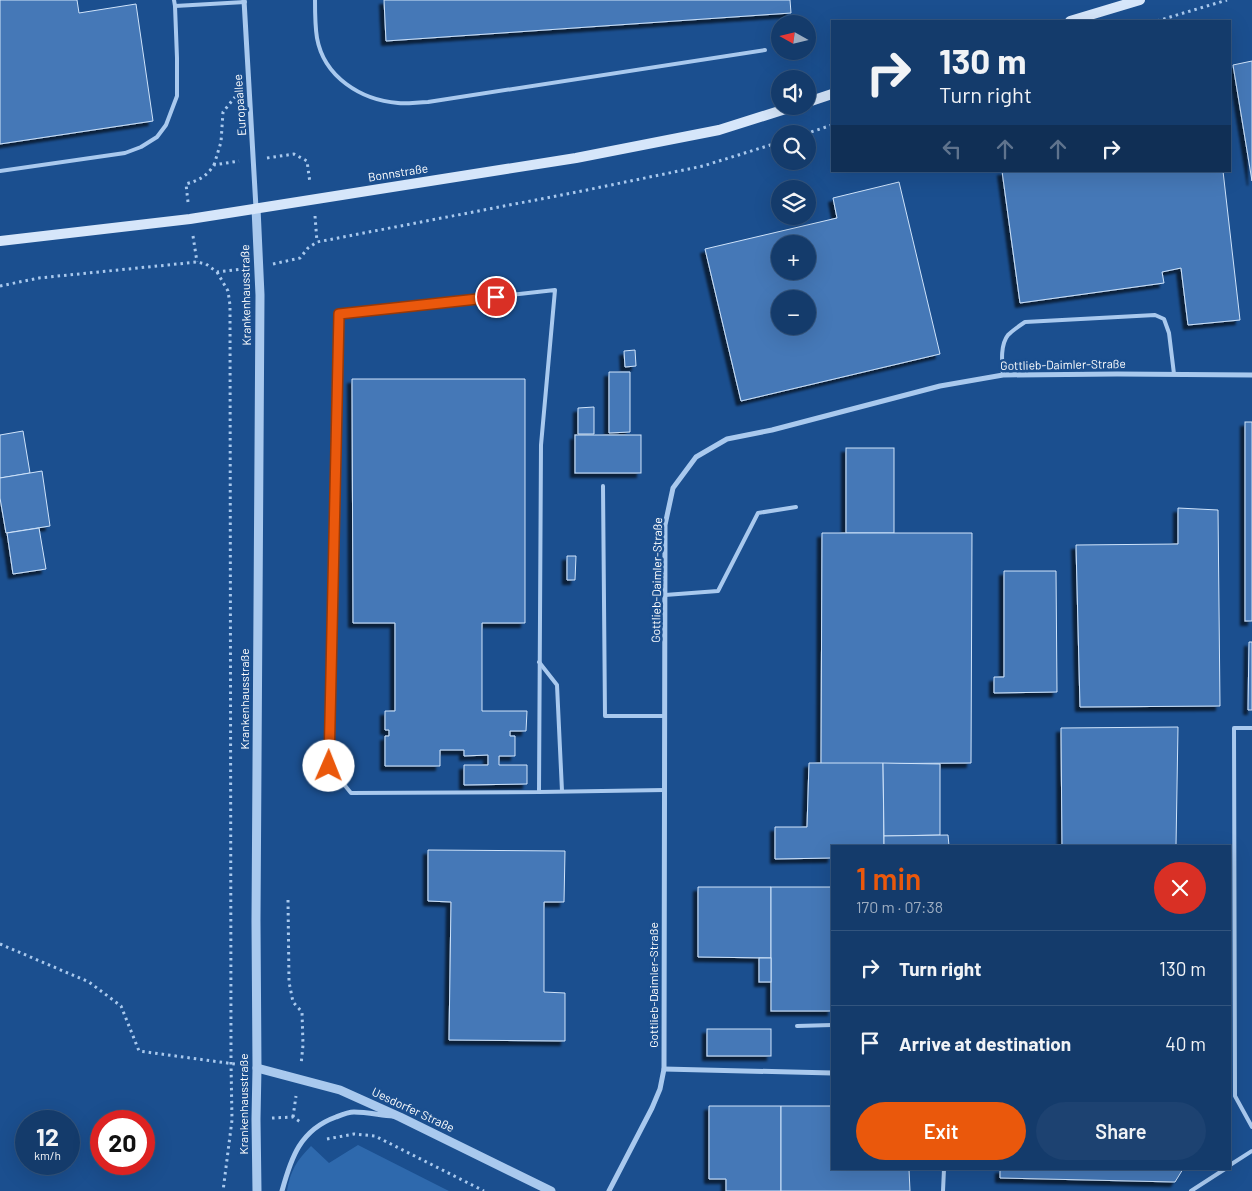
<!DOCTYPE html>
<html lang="en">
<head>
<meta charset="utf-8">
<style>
  :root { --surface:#143b6b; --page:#1d4271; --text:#f1f3f6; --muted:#9dadc1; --line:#33557e; --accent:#ea580c }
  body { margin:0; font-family:Barlow,sans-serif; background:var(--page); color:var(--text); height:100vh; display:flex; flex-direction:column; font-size:19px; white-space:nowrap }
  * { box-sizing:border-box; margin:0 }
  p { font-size:16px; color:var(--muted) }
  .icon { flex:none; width:28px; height:28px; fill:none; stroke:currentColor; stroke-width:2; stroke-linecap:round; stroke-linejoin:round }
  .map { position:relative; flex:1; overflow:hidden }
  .drawer { position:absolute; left:831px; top:845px; width:400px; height:325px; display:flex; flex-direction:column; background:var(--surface); border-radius:0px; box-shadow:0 5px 20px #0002,0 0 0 1px var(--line) }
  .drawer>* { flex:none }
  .banner { position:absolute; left:831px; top:20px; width:400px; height:152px; border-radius:0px; box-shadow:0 5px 20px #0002,0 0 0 1px var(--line); background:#143b6b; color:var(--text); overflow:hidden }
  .needle { width:32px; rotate:278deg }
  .controls { position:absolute; left:771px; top:15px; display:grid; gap:10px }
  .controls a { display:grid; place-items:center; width:45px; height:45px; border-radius:50%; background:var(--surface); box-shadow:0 5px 20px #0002,0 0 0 1px var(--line); font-size:25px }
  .speed { position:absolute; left:15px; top:1110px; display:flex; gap:10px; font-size:25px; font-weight:700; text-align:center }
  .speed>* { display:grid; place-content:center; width:65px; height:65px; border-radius:50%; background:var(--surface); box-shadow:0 5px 20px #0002,0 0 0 1px var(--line); line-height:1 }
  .speed small { font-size:12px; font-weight:400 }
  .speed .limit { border:8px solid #d22; background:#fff; color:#111 }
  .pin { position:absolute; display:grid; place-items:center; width:42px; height:42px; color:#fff; margin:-21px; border:2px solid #fff; border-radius:50%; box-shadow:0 1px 5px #0007 }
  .me { position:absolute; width:55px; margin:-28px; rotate:1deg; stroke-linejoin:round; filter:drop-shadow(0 0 4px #0008) }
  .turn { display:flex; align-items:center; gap:18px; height:105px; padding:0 25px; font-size:22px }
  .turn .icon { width:65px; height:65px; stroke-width:2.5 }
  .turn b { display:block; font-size:35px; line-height:42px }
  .lanes { display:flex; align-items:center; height:48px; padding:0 25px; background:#0003; justify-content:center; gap:25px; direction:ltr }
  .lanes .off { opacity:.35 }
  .round { display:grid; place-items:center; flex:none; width:52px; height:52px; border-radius:26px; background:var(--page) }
  .summary { display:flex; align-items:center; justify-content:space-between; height:85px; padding:0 25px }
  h1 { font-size:30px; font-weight:600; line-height:38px; color:var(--accent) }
  .primary-button { display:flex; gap:10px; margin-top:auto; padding:10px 25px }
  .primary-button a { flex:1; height:58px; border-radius:30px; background:var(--accent); color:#fff; font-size:20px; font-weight:600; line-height:58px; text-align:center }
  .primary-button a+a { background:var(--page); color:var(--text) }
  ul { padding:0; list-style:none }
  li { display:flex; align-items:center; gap:15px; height:75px; padding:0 25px; border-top:1px solid var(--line) }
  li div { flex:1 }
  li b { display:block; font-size:19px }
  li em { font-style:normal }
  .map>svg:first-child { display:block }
  .green { fill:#2e69ad }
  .building { fill:#4478b7; stroke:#cfe3fa; fill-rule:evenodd; filter:url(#shadow) }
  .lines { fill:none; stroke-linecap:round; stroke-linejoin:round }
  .path { stroke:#a9c9ee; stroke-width:3; stroke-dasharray:2.5 4; stroke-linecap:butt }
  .service { stroke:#a9c9ee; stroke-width:4 }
  .minor { stroke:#a9c9ee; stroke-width:5 }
  .tertiary { stroke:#a9c9ee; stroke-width:9 }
  .secondary { stroke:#d6e6fa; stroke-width:10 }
  .route-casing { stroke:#983908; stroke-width:12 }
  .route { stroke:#ea580c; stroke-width:9 }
  .labels { text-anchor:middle; stroke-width:5; stroke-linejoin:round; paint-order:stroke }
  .street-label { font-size:12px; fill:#fff; stroke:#1b4f8f }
</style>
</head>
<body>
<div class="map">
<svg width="1252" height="1191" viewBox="0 0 1252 1191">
  <defs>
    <filter id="shadow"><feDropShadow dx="-4.5" dy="4.5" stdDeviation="1" flood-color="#0009"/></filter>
  </defs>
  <rect width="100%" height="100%" fill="#1b4f8f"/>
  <path class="green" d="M358,1145l81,41 10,5h-162c3,-20 10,-31 24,-45l18,17z"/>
  <g class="building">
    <polygon points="0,0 77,0 79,13 136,4 153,121 0,144"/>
    <polygon points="384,0 790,0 791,13 386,41"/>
    <polygon points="1252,61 1252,181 1233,65"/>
    <polygon points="1002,171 1223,171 1240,320 1188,325 1181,268 1162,272 1164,283 1020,303"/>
    <path d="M899,182l41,172 -199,47 -36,-152 132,-31 -4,-20zM780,244h28v27h-28zM780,299h28v27h-28z"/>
    <polygon points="635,350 636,366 625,367 624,351"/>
    <polygon points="609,372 630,372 630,432 609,433"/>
    <polygon points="352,379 525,379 525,623 482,623 482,711 527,711 526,731 510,731 510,736 515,736 515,756 499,756 499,765 527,765 527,784 464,785 464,765 488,765 488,755 464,756 464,750 440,750 440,766 385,766 385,736 389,736 389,730 385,730 385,711 395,711 395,623 353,623"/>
    <polygon points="594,407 594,434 578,434 578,408"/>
    <rect x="1245" y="422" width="7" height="199"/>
    <polygon points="23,431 30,473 0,478 0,435"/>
    <rect x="575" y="435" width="66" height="38"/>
    <rect x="846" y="448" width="48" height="85"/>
    <polygon points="42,471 50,526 6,533 0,498 0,478"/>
    <polygon points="1178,508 1218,510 1220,706 1080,707 1076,545 1178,544"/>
    <polygon points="39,528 46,569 13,574 7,533"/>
    <polygon points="822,533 972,533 971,763 821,764"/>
    <polygon points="567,556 576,556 575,580 567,580"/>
    <polygon points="1004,571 1056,571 1057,692 994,693 994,677 1004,677"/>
    <polygon points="1249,642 1252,642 1252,710 1248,710"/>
    <polygon points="1178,727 1176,846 1062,846 1061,728"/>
    <polygon points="809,763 883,763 884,846 832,846 832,858 775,859 775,827 807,827"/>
    <polygon points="883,763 940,764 940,835 884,836"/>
    <polygon points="948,835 949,846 884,846 884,836"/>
    <polygon points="428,850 565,851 564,902 544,902 544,992 565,993 565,1041 449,1040 451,902 428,901"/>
    <polygon points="698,887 771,887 771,958 698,957"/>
    <rect x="771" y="887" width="61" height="124"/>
    <rect x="759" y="958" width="12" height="24"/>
    <rect x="707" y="1029" width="64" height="27"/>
    <polygon points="709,1106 781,1106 781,1191 726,1191 726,1179 709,1179"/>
    <polygon points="781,1106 832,1106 832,1169 909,1169 910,1191 781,1191"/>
    <polygon points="1000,1169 1183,1169 1175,1182 1000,1178"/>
  </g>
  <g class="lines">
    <g class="path">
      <polyline points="1157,21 1227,0"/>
      <polyline points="805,134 832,125"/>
      <polyline points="267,158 294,154 307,161 310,183"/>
      <polyline points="214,165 221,142 223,112 235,97"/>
      <path d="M188,202l-2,-18c13,-4 20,-7 28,-19l25,-4"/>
      <polyline points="315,216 317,242"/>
      <polyline points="193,236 197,262"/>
      <polyline points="273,264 300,258 308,248 317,242 572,193 703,166 780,142"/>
      <polyline points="217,272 228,291 230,305 231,1063 232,1120 223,1191"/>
      <polyline points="0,286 39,278 197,262 206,264 217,272 243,269"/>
      <polyline points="288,900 289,982 293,1002 302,1012 303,1045 301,1065"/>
      <polyline points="0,944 89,982 121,1006 139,1051 242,1065"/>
      <polyline points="293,1117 296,1096"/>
      <polyline points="272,1118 293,1117 302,1123"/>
      <polyline points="327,1139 354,1134 375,1136 484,1191"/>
    </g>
    <g class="service">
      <polyline points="174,0 175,6 245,2"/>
      <path d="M315,0c0,13 0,26 2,38 7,39 44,62 81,65 10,1 20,-1 30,-1l337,-52"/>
      <polyline points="0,171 125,153 141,147 157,137 166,125 177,96 177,58 175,6"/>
      <path d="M1003,375c-1,-12 -3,-30 5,-40 5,-5 11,-9 17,-13l130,-7 9,4 5,14 5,41"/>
      <polyline points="603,486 605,716 665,716"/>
      <polyline points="665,595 718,591 758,513 796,507"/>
      <polyline points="539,662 557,685 562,791"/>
      <polyline points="1252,728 1234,728 1235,1096 1252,1127"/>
      <polyline points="539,792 541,445 555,290 339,314 329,766 351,793 539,792 665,790"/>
      <polyline points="797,1026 832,1025"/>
      <polyline points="1230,1165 1252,1151"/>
      <polyline points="943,1191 944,1169"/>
      <polyline points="1191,1191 1225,1169"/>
    </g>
    <g class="minor">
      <polyline points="244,0 256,208"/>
      <polyline points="664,1069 832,1073"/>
      <path d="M282,1191c9,-33 18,-61 54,-74 5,-2 12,-5 18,-5 13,0 26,3 39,4"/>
      <polyline points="609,1191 652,1108 660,1089 664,1069 665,525 673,488 696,457 727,439 772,430 940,386 1003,375 1117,374 1252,375"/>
    </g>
    <g class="tertiary">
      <polyline points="256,208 260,295 256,921 257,1068 256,1119 257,1191"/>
      <polyline points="257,1068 340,1090 400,1117 551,1191"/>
    </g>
    <g class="secondary">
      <polyline points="1070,21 1140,0"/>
      <polyline points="808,102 832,94"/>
      <polyline points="0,241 190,219 576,158 719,130 795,106"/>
    </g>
  </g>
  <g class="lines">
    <defs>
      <polyline id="route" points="329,766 339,314 496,297"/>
    </defs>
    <use href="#route" class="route-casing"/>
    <use href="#route" class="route"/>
  </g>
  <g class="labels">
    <g class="street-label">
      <text transform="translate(240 105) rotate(-94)" y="4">Europaallee</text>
      <text transform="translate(398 173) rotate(-9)" y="4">Bonnstraße</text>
      <text transform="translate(246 295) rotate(-91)" y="4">Krankenhausstraße</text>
      <text transform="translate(1063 365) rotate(-1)" y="4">Gottlieb-Daimler-Straße</text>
      <text transform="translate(657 580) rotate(-89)" y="4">Gottlieb-Daimler-Straße</text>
      <text transform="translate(245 699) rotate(-90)" y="4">Krankenhausstraße</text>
      <text transform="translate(654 985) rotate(-90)" y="4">Gottlieb-Daimler-Straße</text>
      <text transform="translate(244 1104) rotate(-90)" y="4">Krankenhausstraße</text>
      <text transform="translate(413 1110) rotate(25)" y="4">Uesdorfer Straße</text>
    </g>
  </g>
</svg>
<div class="controls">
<a><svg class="needle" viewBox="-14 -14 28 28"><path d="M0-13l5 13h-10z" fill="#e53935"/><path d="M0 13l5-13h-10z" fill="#9dadc1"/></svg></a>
<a><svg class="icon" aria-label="sound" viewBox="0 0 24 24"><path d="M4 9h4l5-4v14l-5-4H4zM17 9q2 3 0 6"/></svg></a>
<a><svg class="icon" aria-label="search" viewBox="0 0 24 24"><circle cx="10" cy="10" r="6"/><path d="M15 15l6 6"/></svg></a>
<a><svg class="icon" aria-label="layers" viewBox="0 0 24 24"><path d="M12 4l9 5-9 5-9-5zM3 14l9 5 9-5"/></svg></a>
<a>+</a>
<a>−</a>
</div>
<div class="speed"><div>12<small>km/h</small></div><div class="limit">20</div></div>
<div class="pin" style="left:496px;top:297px;background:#d93025"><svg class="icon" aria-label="arrive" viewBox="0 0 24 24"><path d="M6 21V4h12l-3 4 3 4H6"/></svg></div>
<svg class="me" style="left:329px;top:766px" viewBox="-20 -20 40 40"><circle r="19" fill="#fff"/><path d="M0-13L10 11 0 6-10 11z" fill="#ea580c"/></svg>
<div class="banner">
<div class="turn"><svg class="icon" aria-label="right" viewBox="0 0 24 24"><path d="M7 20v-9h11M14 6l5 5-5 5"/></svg><div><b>130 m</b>Turn right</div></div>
<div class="lanes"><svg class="icon off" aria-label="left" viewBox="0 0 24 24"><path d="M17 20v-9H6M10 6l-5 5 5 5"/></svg><svg class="icon off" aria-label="ahead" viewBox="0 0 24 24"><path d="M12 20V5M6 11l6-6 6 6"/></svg><svg class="icon off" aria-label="ahead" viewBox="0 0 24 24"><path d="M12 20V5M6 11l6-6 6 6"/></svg><svg class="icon" aria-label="right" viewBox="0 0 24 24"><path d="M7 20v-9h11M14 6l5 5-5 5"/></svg></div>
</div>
<section class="drawer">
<div class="summary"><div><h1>1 min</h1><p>170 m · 07:38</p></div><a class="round" style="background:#d93025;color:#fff"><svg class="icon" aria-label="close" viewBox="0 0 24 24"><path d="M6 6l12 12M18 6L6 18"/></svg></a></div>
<ul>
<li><svg class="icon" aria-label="right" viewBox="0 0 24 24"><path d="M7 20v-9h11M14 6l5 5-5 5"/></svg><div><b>Turn right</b></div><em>130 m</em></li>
<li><svg class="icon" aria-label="arrive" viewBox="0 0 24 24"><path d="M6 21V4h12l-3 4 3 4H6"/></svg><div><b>Arrive at destination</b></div><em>40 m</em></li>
</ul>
<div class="primary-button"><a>Exit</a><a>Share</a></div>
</section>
</div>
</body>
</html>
